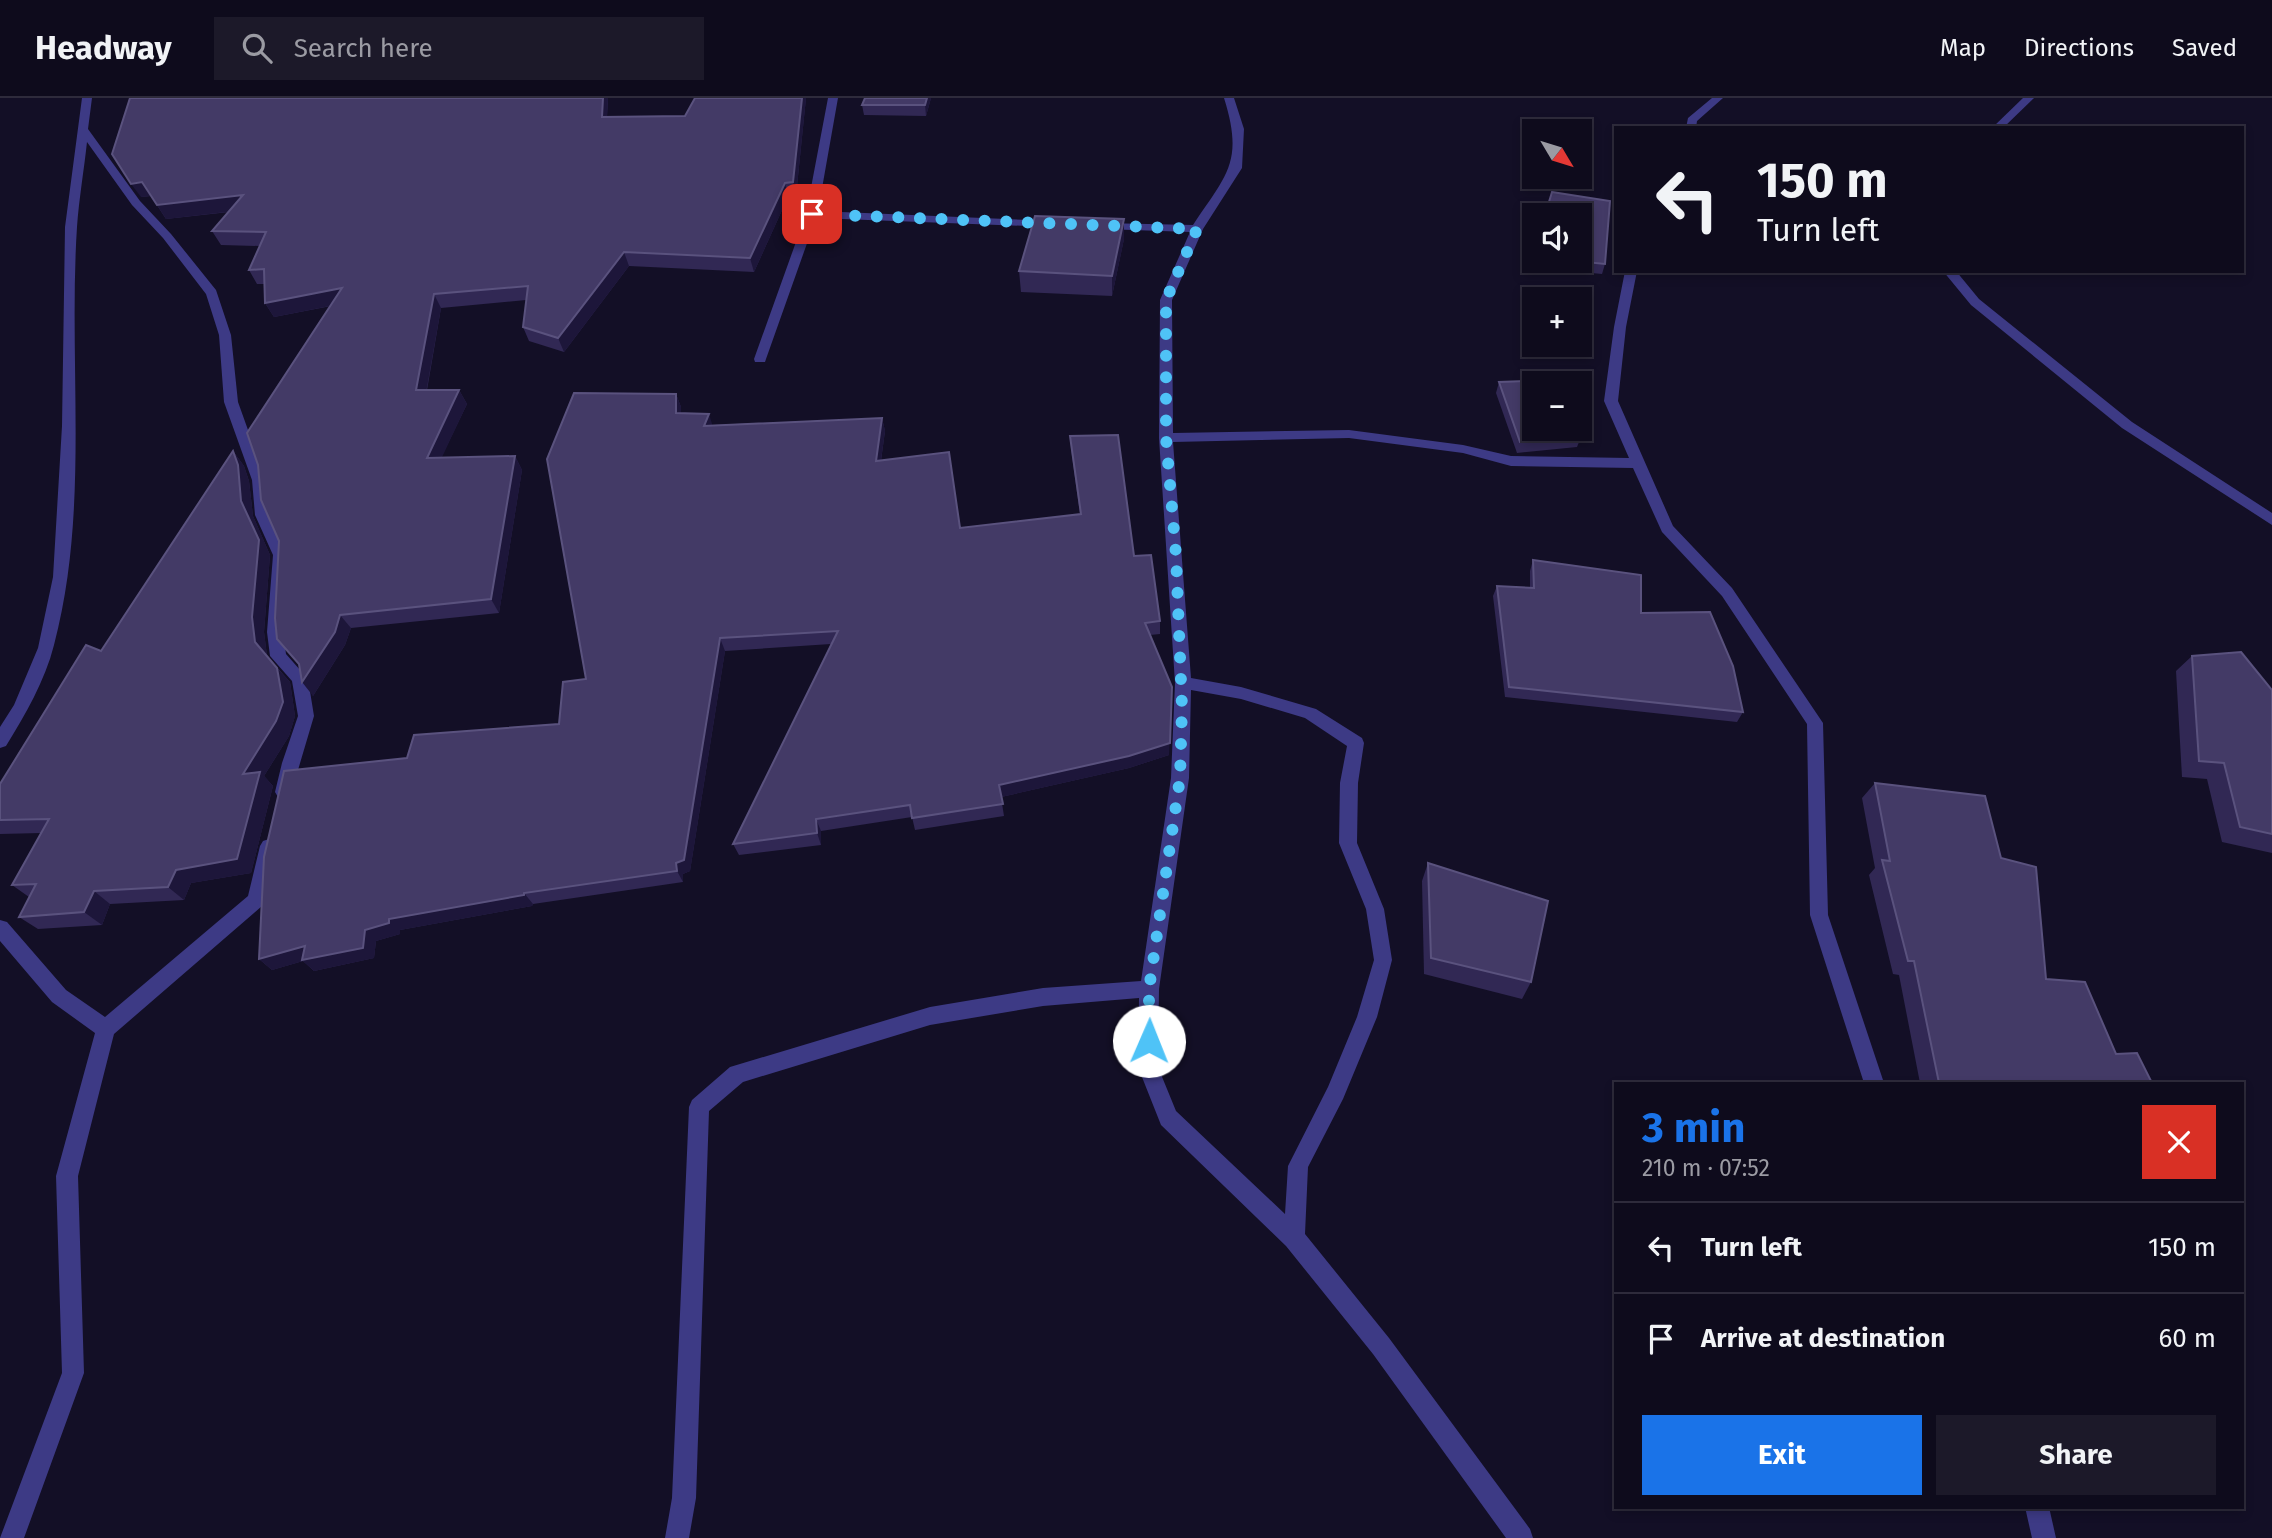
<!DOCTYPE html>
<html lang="en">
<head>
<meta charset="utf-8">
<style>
  :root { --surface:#0e0b1c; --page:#1c1929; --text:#f1f3f6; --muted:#9b9ba3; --line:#2e2b3b; --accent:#1a73e8 }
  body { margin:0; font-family:"Fira Sans",sans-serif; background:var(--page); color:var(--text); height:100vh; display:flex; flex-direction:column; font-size:26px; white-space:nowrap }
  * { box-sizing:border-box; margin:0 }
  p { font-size:23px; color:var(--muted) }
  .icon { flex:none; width:38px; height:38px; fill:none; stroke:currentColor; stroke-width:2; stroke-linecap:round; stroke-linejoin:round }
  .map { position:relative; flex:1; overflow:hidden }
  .drawer { position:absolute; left:1614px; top:984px; width:630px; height:427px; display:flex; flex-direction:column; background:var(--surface); border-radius:0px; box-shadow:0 4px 10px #0003,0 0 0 2px var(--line) }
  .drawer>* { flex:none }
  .banner { position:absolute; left:1614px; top:28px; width:630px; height:147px; border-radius:0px; box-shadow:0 4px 10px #0003,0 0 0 2px var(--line); background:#0e0b1c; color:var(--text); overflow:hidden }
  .needle { width:46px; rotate:128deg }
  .fabs { position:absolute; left:1522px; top:21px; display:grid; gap:14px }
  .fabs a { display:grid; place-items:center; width:70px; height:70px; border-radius:0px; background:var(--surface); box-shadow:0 4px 10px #0003,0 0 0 2px var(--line); font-size:35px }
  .pin { position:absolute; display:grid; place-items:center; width:60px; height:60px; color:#fff; margin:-30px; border-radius:14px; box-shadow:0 4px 10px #0006 }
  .me { position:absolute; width:77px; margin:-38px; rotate:1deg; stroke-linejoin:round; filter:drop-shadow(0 0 5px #0008) }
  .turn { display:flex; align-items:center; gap:24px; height:147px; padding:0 28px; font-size:32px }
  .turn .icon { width:91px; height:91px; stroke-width:2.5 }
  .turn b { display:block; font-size:49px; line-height:60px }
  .round { display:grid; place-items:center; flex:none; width:74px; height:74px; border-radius:0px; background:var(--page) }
  .overview { display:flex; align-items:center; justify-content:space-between; height:119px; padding:0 28px }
  h1 { font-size:42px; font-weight:700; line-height:52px; color:var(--accent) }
  .cta { display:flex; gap:14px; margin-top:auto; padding:14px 28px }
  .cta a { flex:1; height:80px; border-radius:0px; background:var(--accent); color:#fff; font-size:28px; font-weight:700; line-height:80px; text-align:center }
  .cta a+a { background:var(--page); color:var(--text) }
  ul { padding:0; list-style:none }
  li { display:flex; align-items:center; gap:21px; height:91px; padding:0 28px; border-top:2px solid var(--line) }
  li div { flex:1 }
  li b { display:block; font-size:26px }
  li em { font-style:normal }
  header { display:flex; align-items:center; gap:42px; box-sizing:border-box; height:98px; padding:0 35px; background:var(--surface); border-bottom:2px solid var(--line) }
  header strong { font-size:33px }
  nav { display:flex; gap:38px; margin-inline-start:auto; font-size:24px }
  .search { width:490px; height:63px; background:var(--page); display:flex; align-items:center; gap:18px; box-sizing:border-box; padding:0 24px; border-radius:0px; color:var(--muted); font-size:26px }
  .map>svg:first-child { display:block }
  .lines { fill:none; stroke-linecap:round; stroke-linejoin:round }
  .street { fill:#3d3a85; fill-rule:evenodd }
  .wall { fill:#312854 }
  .shaded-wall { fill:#1d163a }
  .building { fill:#433a66; stroke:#5a527e; stroke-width:2 }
  .route { stroke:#4fc3f7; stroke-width:12; stroke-dasharray:0 21.6 }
</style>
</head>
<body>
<header>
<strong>Headway</strong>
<div class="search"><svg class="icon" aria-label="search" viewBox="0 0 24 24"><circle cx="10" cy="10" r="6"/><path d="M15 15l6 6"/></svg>Search here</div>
<nav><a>Map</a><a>Directions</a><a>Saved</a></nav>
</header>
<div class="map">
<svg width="2272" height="1440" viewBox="0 0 2272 1440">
  <rect width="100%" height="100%" fill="#130f26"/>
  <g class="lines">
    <g class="street">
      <path d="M82,0h10l-4,31 52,72 31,33 45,56 15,45 7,67 28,78 3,35 18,40 -3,33 -1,44 3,22 22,25 6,37 -24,81h-12l-3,-5 7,-29 16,-47 -6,-35 -22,-25 -3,-24 6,-77 -18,-40 -3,-35 -28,-78 -5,-67 -13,-41 -43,-56 -31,-33 -45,-63c-3,28 -8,57 -10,85 -9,139 13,282 -23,418 -9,36 -29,70 -48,101l-6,2v-21l14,-22 24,-57 15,-71 9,-151 3,-199z"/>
      <polygon points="828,0 838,0 818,113 1054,123 1060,126 1054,129 816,120 766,261 765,264 755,264 754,261 806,116"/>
      <path d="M1224,0h10l10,31 -2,39 -39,61 -31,71 1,133 176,-3 114,15 48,11 118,2 -25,-57 10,-74 11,-56h12l-11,56 -8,74 55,125 59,62 91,135 5,192 56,168h-20l-54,-168 -3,-191 -85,-128 -60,-64 -29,-64 -122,-2 -48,-13 -114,-15 -176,4 18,236 50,9 75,22 46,29 2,5 -6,40 -1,60 27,66 8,51 -15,57 -34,82 -35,68 -3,67 84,104 141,191 3,9h-27l-133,-184 -87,-108 -125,-121 -23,-58 1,-69 -96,8 -113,19 -187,57 -34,29 -13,387 -7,40h-24l7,-40 17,-391 3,-7 38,-33 200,-60 113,-19 98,-7 30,-203 4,-95 -16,-245 1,-138 30,-68 -87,-3 -6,-3 6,-3 90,2c34,-51 51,-63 31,-127zM1191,592l50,9 64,19 42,28 -7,37 -1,60 27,66 8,51 -17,57 -29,70 -40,79 -3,48 -109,-103 -18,-44 1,-78 30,-211z"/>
      <polygon points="1712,0 1723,0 1697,23 1696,30 1686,30 1688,20"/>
      <polygon points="2023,0 2034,0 2003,30 1992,30"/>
      <polygon points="1943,173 1956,173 1979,201 2132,324 2272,415 2272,427 2122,330 1971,207"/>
      <polygon points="269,741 275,743 278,748 262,808 114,936 78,1078 84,1275 24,1440 0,1440 62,1275 56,1078 95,935 52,904 0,843 0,822 7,824 66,892 105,919 248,798 260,748 263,743"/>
      <polygon points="2025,1409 2049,1409 2056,1440 2032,1440"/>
    </g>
  </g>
  <g class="wall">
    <polygon points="130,0 608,0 607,19 685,18 695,0 806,0 796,98 788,99 754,174 629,168 564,254 529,243 523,229 526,202 441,210 427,292 459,292 467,306 441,360 515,358 522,372 499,515 351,530 345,547 313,598 299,567 277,541 331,208 274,219 265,205 264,186 257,186 249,172 260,148 221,147 212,133 229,114 166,121 151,98 141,99"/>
    <polygon points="865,0 931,0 926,18 864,17 862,7"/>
    <polygon points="1124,141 1112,198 1021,194 1019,173"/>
    <polygon points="1540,163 1580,163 1605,166 1602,176 1540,170"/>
    <polygon points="1499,284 1581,339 1577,349 1517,355 1496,295"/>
    <polygon points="676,296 681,309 681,315 712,327 882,320 885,333 881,363 960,430 1080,416 1071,351 1070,338 1134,458 1160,523 1160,536 1150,537 1169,657 1129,670 1001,699 1004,718 915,732 912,719 821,733 821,747 739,757 733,746 831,546 725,553 690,773 683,776 683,784 533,806 532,808 400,832 400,836 376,843 374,860 314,873 303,863 272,872 259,861 407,660 559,626 586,581"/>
    <polygon points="233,353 244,368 249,383 253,418 270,457 264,534 267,558 290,584 295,618 289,638 264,678 273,688 251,775 191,785 184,802 110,806 102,827 38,831 19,819 29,799 12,787 41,735 0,736 0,686 101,553"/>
    <polygon points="1533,462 1641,515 1743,614 1737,624 1505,599 1493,498 1497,488 1530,490 1530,473"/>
    <polygon points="2192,558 2272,592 2272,755 2222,744 2207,681 2182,679 2176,573"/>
    <polygon points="1875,685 2001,760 2046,881 2116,956 2152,985 1920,985 1899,877 1893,876 1869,777 1875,770 1862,700"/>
    <polygon points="1428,765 1531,884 1522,901 1424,876 1422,783"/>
  </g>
  <g class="shaded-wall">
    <polygon points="603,0 608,0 606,32 602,19"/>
    <polygon points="802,0 806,0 796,98 793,84"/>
    <polygon points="927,0 931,0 926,18 925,7"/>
    <polygon points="142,84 151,98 141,99 131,86"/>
    <polygon points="785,85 788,99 754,174 750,160"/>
    <polygon points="243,97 252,111 166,121 157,107"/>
    <polygon points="1124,121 1124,141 1112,198 1112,178"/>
    <polygon points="624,154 629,168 564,254 558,240"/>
    <polygon points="342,190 350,204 274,219 265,205"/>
    <polygon points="434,196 441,210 424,306 416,292"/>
    <polygon points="459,292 467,306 435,374 427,360"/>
    <polygon points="676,296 681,309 681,329 676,315"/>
    <polygon points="709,316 713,329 704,328"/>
    <polygon points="882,320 885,333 879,376 876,363"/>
    <polygon points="233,353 244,368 249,383 253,418 270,457 264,534 267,558 255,544 241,403"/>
    <polygon points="515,358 522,372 499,515 491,501"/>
    <polygon points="340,517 351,530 345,547 313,598 302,584"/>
    <polygon points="720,540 725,553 690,773 683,776 683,784 677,773 676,765"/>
    <polygon points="277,570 290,584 295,618 289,638 264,678 273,688 251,775 191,785 184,802 168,789 176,772 243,676"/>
    <polygon points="1172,589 1169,657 1129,670 1001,699 999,687"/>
    <polygon points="816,721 821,733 821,747 817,735"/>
    <polygon points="94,793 110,806 102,827 84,814"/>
    <polygon points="524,795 533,806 532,808 400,832 400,836 376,843 374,860 314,873 303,863 272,872 259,861 365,832 389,821"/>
  </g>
  <g class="building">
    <polygon points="130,0 603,0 602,19 685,18 695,0 802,0 793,84 785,85 750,160 624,154 558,240 523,229 528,188 434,196 416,292 459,292 427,360 515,358 491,501 340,517 335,534 302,584 299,566 277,541 275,520 279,443 261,402 258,367 247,335 342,190 265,205 264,171 249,172 266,134 212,133 243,97 157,107 142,84 131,86 112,56"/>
    <polygon points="865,0 927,0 925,7 862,7"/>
    <polygon points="1552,94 1610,103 1605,166 1575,163 1580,163 1580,117 1545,117"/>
    <polygon points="1035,118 1124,121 1112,178 1019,173"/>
    <polygon points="1558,282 1560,285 1535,285 1535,331 1578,331 1581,339 1520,344 1499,284"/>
    <polygon points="574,295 676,296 676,315 709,316 704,328 882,320 876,363 949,354 960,430 1081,416 1070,338 1118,337 1134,458 1151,457 1160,523 1145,525 1172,589 1170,645 1129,658 999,687 1003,706 912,720 910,707 816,721 817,735 733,746 838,533 720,540 684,762 676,765 677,773 524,795 524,797 389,821 389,825 365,832 363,850 302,862 305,848 259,861 264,759 284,673 407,660 414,637 559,626 563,584 586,581 547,361"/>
    <polygon points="233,353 238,367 241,403 259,442 252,519 255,544 277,570 283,604 276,623 243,676 260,674 237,761 176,772 168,789 94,793 84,814 19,819 36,786 12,787 49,721 0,722 0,686 86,547 101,553"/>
    <polygon points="1533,462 1641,477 1641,515 1710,514 1733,568 1743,614 1509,589 1497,488 1534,490"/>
    <polygon points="2241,554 2272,592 2272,736 2240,729 2224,665 2199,663 2192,558"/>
    <polygon points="1875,685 1985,698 2001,760 2036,769 2046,881 2085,884 2116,956 2137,955 2152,985 1939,985 1914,863 1908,863 1882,762 1890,763"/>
    <polygon points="1428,765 1548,803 1531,884 1431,860"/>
  </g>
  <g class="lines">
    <polyline class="route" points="812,116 1197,131 1166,202 1166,340 1176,457 1182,609 1180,680 1149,891 1149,943"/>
  </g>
</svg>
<div class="fabs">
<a><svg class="needle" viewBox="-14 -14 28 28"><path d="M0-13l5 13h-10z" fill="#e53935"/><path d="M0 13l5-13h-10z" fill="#9b9ba3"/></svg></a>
<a><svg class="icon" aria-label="sound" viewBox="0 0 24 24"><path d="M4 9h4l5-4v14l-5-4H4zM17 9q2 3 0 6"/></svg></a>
<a>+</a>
<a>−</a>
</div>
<div class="pin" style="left:812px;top:116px;background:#d93025"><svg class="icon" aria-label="arrive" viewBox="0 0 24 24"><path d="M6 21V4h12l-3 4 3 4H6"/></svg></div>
<svg class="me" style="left:1149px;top:943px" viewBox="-20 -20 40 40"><circle r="19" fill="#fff"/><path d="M0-13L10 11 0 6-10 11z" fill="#4fc3f7"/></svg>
<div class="banner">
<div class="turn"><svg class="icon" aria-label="left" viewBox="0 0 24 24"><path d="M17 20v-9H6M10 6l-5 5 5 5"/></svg><div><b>150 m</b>Turn left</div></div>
</div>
<section class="drawer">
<div class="overview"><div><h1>3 min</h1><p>210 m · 07:52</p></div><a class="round" style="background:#d93025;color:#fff"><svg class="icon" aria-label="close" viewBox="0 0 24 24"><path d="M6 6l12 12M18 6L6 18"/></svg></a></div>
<ul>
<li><svg class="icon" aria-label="left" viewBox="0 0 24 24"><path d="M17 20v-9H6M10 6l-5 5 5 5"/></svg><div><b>Turn left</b></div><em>150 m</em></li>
<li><svg class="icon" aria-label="arrive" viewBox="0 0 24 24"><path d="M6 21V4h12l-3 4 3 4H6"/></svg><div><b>Arrive at destination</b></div><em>60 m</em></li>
</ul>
<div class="cta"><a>Exit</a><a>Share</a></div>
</section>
</div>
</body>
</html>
